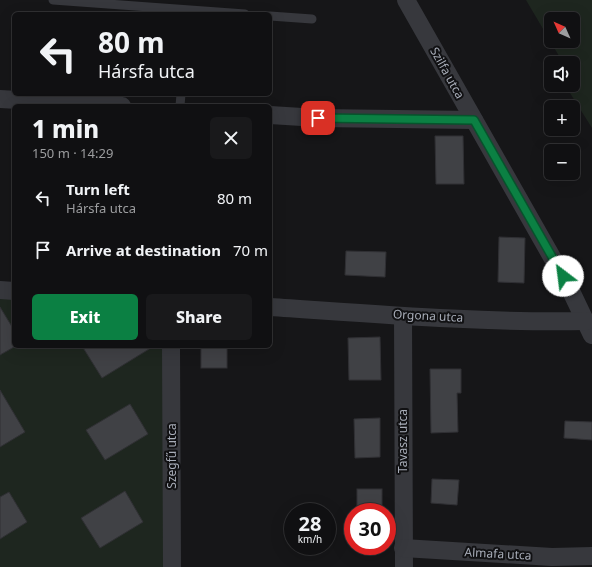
<!DOCTYPE html>
<html lang="en">
<head>
<meta charset="utf-8">
<style>
  :root { --surface:#101012; --page:#19191b; --text:#f1f3f6; --muted:#9c9d9f; --line:#303032; --accent:#0b8043 }
  body { margin:0; font-family:"Noto Sans",sans-serif; background:var(--page); color:var(--text); height:100vh; display:flex; flex-direction:column; font-size:15px; white-space:nowrap }
  * { box-sizing:border-box; margin:0 }
  p { font-size:13px; color:var(--muted) }
  .icon { flex:none; width:22px; height:22px; fill:none; stroke:currentColor; stroke-width:2; stroke-linecap:round; stroke-linejoin:round }
  .map { position:relative; flex:1; overflow:hidden }
  .sheet { position:absolute; left:12px; top:104px; width:260px; height:244px; display:flex; flex-direction:column; background:var(--surface); border-radius:6px; box-shadow:0 4px 16px #0002,0 0 0 1px var(--line) }
  .sheet>* { flex:none }
  .top-card { position:absolute; left:12px; top:12px; width:260px; height:84px; border-radius:6px; box-shadow:0 4px 16px #0002,0 0 0 1px var(--line); background:#101012; color:var(--text); overflow:hidden }
  .needle { width:26px; rotate:315deg }
  .tools { position:absolute; left:544px; top:12px; display:grid; gap:8px }
  .tools a { display:grid; place-items:center; width:36px; height:36px; border-radius:6px; background:var(--surface); box-shadow:0 4px 16px #0002,0 0 0 1px var(--line); font-size:20px }
  .speed { position:absolute; left:284px; top:503px; display:flex; gap:8px; font-size:20px; font-weight:700; text-align:center }
  .speed>* { display:grid; place-content:center; width:52px; height:52px; border-radius:50%; background:var(--surface); box-shadow:0 4px 16px #0002,0 0 0 1px var(--line); line-height:1 }
  .speed small { font-size:10px; font-weight:400 }
  .speed .limit { border:6px solid #d22; background:#fff; color:#111 }
  .pin { position:absolute; display:grid; place-items:center; width:34px; height:34px; color:#fff; margin:-17px; border-radius:8px; box-shadow:0 2px 6px #0006 }
  .me { position:absolute; width:44px; margin:-22px; rotate:330deg; stroke-linejoin:round; filter:drop-shadow(0 0 3px #0008) }
  .turn { display:flex; align-items:center; gap:14px; height:84px; padding:0 20px; font-size:18px }
  .turn .icon { width:52px; height:52px; stroke-width:2.5 }
  .turn b { display:block; font-size:28px; line-height:34px }
  .round { display:grid; place-items:center; flex:none; width:42px; height:42px; border-radius:6px; background:var(--page) }
  .head { display:flex; align-items:center; justify-content:space-between; height:68px; padding:0 20px }
  h1 { font-size:24px; font-weight:800; line-height:30px }
  .button { display:flex; gap:8px; margin-top:auto; padding:8px 20px }
  .button a { flex:1; height:46px; border-radius:6px; background:var(--accent); color:#fff; font-size:16px; font-weight:800; line-height:46px; text-align:center }
  .button a+a { background:var(--page); color:var(--text) }
  ul { padding:0; list-style:none }
  li { display:flex; align-items:center; gap:12px; height:52px; padding:0 20px }
  li div { flex:1 }
  li b { display:block; font-size:15px }
  li em { font-style:normal }
  .map>svg:first-child { display:block }
  .green { fill:#1e261f; fill-rule:evenodd }
  .building { fill:#404145; stroke:#303034 }
  .lines { fill:none; stroke-linecap:round; stroke-linejoin:round }
  .service { stroke:#37383d; stroke-width:9 }
  .minor { stroke:#37383d; stroke-width:18 }
  .route-casing { stroke:#07532c; stroke-width:10 }
  .route { stroke:#0b8043; stroke-width:7 }
  .labels { text-anchor:middle; stroke-width:4; stroke-linejoin:round; paint-order:stroke }
  .street-label { font-size:12px; fill:#a8adb8; stroke:#111113 }
</style>
</head>
<body>
<div class="map">
<svg width="592" height="567" viewBox="0 0 592 567">
  <rect width="100%" height="100%" fill="#161618"/>
  <g class="green">
    <path d="M526,0h66v128l-22,-35 -3,-8h6v-22h-12l-2,-7zM551,19h22v22h-22z"/>
    <polygon points="0,290 14,291 14,346 171,346 172,567 0,567"/>
  </g>
  <g class="building">
    <polygon points="435,136 463,136 464,184 436,184"/>
    <polygon points="499,237 525,238 524,283 498,282"/>
    <polygon points="346,251 386,252 385,277 345,275"/>
    <polygon points="0,307 14,330 14,347 0,355"/>
    <polygon points="380,337 381,380 349,380 348,338"/>
    <polygon points="82,346 154,346 102,378"/>
    <rect x="201" y="346" width="26" height="22"/>
    <polygon points="430,369 461,369 461,393 457,393 458,432 431,433"/>
    <polygon points="0,390 25,432 0,447"/>
    <polygon points="130,404 148,434 105,460 86,430"/>
    <polygon points="380,418 380,457 355,458 354,419"/>
    <polygon points="565,421 592,422 592,440 564,438"/>
    <polygon points="432,479 459,480 457,505 431,503"/>
    <rect x="357" y="489" width="25" height="23"/>
    <polygon points="125,491 143,522 100,548 81,518"/>
    <polygon points="9,492 27,522 0,539 0,497"/>
  </g>
  <g class="lines">
    <g class="service">
      <polyline points="53,0 245,14"/>
      <polyline points="270,16 312,19"/>
      <polyline points="180,106 181,94"/>
    </g>
    <g class="minor">
      <polyline points="406,0 570,289 592,335"/>
      <polyline points="0,99 122,106"/>
      <polyline points="270,115 318,118 474,120"/>
      <polyline points="0,290 14,291"/>
      <path d="M270,307c105,7 210,16 316,14"/>
      <polyline points="403,316 404,567"/>
      <polyline points="171,346 172,567"/>
      <polyline points="403,548 552,557 592,556"/>
    </g>
  </g>
  <g class="lines">
    <defs>
      <polyline id="route" points="318,118 474,120 563,276"/>
    </defs>
    <use href="#route" class="route-casing"/>
    <use href="#route" class="route"/>
  </g>
  <g class="labels">
    <g class="street-label">
      <text transform="translate(447 73) rotate(61)" y="4">Szilfa utca</text>
      <text transform="translate(428 316) rotate(3)" y="4">Orgona utca</text>
      <text transform="translate(403 441) rotate(-90)" y="4">Tavasz utca</text>
      <text transform="translate(172 456) rotate(-90)" y="4">Szegfű utca</text>
      <text transform="translate(498 554) rotate(3)" y="4">Almafa utca</text>
    </g>
  </g>
</svg>
<div class="tools">
<a><svg class="needle" viewBox="-14 -14 28 28"><path d="M0-13l5 13h-10z" fill="#e53935"/><path d="M0 13l5-13h-10z" fill="#9c9d9f"/></svg></a>
<a><svg class="icon" aria-label="sound" viewBox="0 0 24 24"><path d="M4 9h4l5-4v14l-5-4H4zM17 9q2 3 0 6"/></svg></a>
<a>+</a>
<a>−</a>
</div>
<div class="speed"><div>28<small>km/h</small></div><div class="limit">30</div></div>
<div class="pin" style="left:318px;top:118px;background:#d93025"><svg class="icon" aria-label="arrive" viewBox="0 0 24 24"><path d="M6 21V4h12l-3 4 3 4H6"/></svg></div>
<svg class="me" style="left:563px;top:276px" viewBox="-20 -20 40 40"><circle r="19" fill="#fff"/><path d="M0-13L10 11 0 6-10 11z" fill="#0b8043"/></svg>
<div class="top-card">
<div class="turn"><svg class="icon" aria-label="left" viewBox="0 0 24 24"><path d="M17 20v-9H6M10 6l-5 5 5 5"/></svg><div><b>80 m</b>Hársfa utca</div></div>
</div>
<section class="sheet">
<div class="head"><div><h1>1 min</h1><p>150 m · 14:29</p></div><a class="round"><svg class="icon" aria-label="close" viewBox="0 0 24 24"><path d="M6 6l12 12M18 6L6 18"/></svg></a></div>
<ul>
<li><svg class="icon" aria-label="left" viewBox="0 0 24 24"><path d="M17 20v-9H6M10 6l-5 5 5 5"/></svg><div><b>Turn left</b><p>Hársfa utca</p></div><em>80 m</em></li>
<li><svg class="icon" aria-label="arrive" viewBox="0 0 24 24"><path d="M6 21V4h12l-3 4 3 4H6"/></svg><div><b>Arrive at destination</b></div><em>70 m</em></li>
</ul>
<div class="button"><a>Exit</a><a>Share</a></div>
</section>
</div>
</body>
</html>
